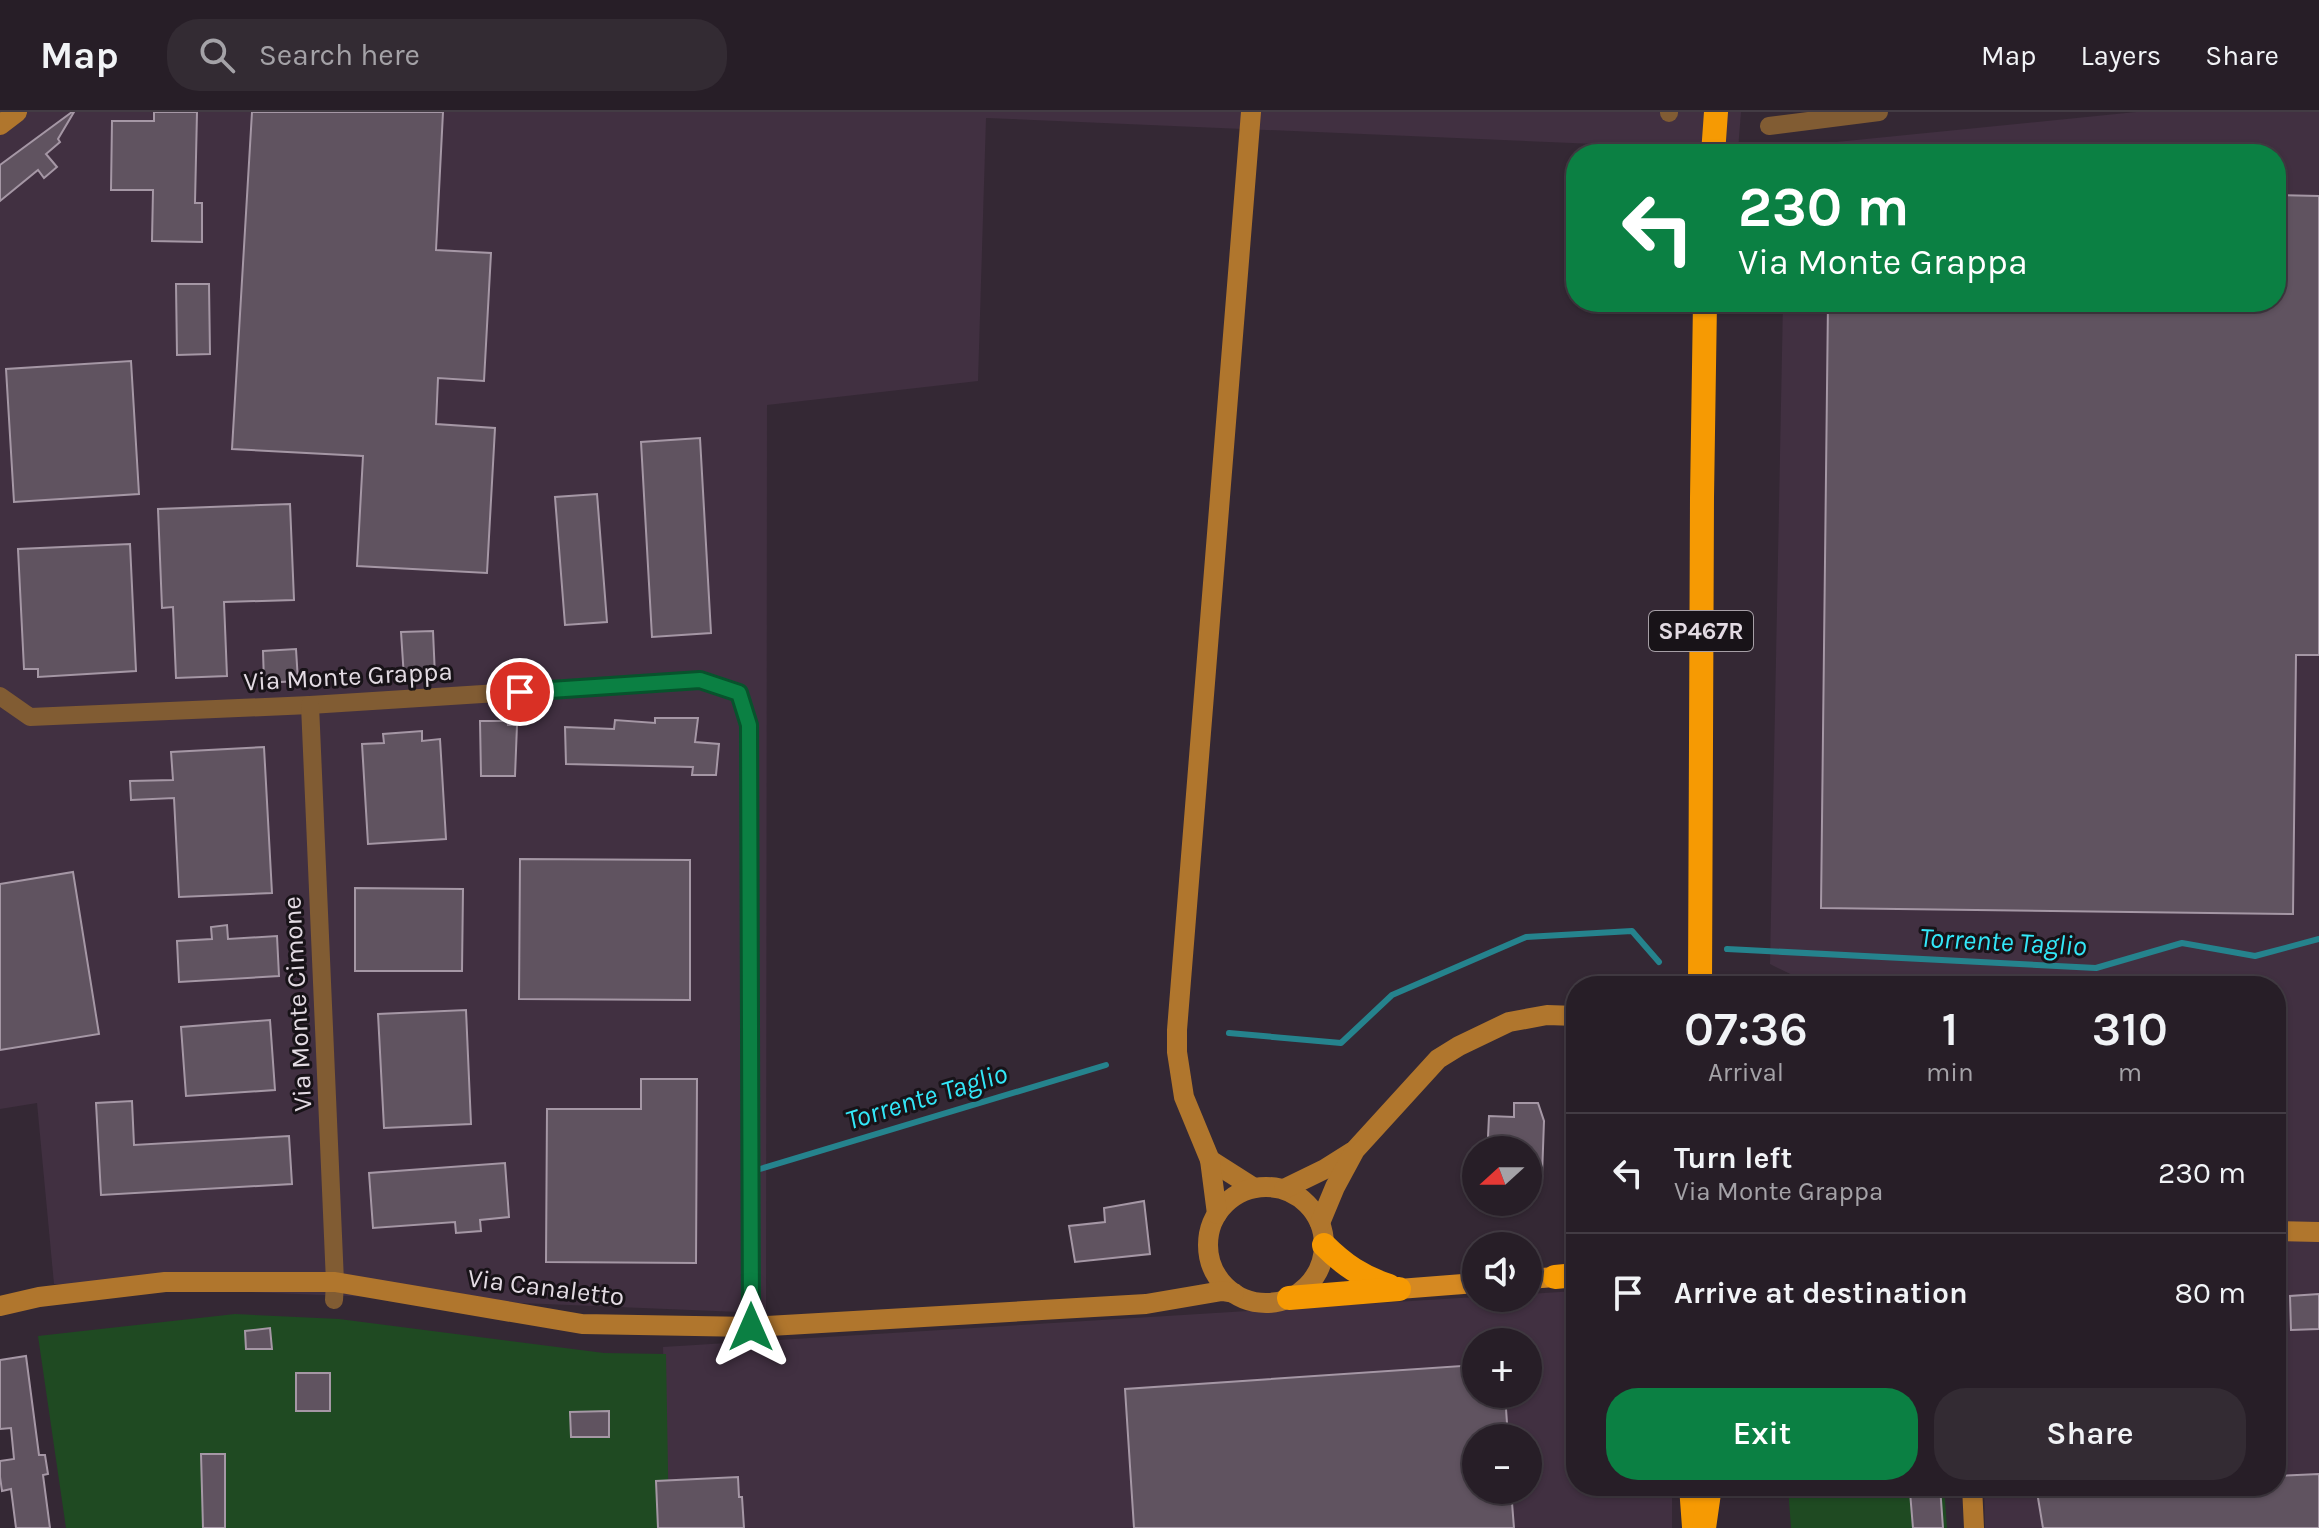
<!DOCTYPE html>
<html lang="en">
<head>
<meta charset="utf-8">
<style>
  :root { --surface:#271e27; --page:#332b33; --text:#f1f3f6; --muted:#a4a2a7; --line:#433c44; --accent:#0b8043 }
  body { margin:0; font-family:Karla,sans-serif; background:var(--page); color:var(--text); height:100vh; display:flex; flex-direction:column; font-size:30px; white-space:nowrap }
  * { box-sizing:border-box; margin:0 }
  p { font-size:26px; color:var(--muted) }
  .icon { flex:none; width:44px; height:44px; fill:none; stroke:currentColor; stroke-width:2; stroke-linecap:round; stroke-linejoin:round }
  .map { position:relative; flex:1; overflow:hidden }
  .drawer { position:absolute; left:1566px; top:864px; width:720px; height:520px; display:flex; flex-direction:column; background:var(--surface); border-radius:32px; box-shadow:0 2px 6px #0004,0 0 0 2px var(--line) }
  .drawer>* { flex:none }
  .top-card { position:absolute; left:1566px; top:32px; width:720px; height:168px; border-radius:32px; box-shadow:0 2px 6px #0004,0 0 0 2px var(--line); background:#0b8043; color:#fff; overflow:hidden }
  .needle { width:52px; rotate:249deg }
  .fabs { position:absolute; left:1462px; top:1024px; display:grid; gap:16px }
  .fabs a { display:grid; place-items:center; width:80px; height:80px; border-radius:50%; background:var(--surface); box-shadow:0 2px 6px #0004,0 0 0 2px var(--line); font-size:40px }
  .pin { position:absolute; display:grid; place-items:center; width:68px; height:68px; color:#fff; margin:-34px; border:4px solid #fff; border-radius:50%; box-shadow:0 2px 8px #0007 }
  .me { position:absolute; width:88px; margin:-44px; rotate:0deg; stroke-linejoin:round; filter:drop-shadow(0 0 6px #0008) }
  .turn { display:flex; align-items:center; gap:28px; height:168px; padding:0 40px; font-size:36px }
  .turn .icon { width:104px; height:104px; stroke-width:2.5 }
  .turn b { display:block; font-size:56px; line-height:68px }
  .eta { display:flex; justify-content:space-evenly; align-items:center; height:136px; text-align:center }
  .eta b { font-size:48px; font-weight:600; line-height:56px }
  .button { display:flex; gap:16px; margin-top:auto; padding:16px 40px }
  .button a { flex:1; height:92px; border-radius:32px; background:var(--accent); color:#fff; font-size:32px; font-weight:600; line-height:92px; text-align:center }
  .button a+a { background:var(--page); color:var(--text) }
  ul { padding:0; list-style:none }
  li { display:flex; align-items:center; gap:24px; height:120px; padding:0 40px; border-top:2px solid var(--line) }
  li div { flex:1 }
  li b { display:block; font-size:30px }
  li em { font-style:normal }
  header { display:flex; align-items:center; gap:48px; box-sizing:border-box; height:112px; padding:0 40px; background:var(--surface); border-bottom:2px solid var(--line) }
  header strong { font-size:38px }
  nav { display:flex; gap:44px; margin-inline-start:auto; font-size:28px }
  .search { width:560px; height:72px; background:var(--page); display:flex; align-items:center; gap:20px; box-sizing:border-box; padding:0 28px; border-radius:32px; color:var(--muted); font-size:30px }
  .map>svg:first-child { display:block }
  .built { fill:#413041; fill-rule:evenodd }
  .green { fill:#1f4a22 }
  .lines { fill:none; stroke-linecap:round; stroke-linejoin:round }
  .stream { stroke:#25838d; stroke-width:6 }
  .building { fill:#605360; stroke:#a597a5; stroke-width:2 }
  .street { stroke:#815c33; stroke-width:18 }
  .secondary { stroke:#b0762d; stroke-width:20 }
  .primary { stroke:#d58922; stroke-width:20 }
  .highway { stroke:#f69a03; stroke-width:24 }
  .route-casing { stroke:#07532c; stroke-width:20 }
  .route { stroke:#0b8043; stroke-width:14 }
  .labels { text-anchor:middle; stroke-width:6; stroke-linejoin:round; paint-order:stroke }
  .shield { fill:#181318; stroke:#a69fa6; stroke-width:2 }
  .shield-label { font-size:24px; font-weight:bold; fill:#e3dbe3 }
  .street-label { font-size:26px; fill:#e3dbe3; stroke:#181318 }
  .water-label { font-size:28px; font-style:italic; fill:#33e7f8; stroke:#181318 }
</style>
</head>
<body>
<header>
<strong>Map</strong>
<div class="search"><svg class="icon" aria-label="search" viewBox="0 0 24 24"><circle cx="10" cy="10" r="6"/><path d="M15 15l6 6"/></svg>Search here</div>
<nav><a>Map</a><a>Layers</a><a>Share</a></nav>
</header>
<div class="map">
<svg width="2319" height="1416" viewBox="0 0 2319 1416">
  <rect width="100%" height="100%" fill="#342834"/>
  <g class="built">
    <polygon points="0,0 1741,0 1738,38 986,6 978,269 767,293 766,1201 54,1172 37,991 0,997"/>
    <polygon points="2136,0 2319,0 2319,1416 1985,1416 1984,1374 2276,1374 2276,874 1815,874 1770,852 1783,190 2276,190 2276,42 1786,42 1786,35"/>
    <path d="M1576,1179v195h96v42h-1003l-6,-181 813,-50 52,1v-4zM1476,1230h52v52h-52zM1476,1326h52v52h-52z"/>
  </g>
  <g class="green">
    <polygon points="235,1202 339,1207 604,1241 666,1242 669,1416 66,1416 38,1224"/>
    <polygon points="1788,1374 1944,1374 1947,1416 1791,1416"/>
  </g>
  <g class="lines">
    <g class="stream">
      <polyline points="1727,837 2096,856 2182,831 2255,844 2319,827"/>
      <polyline points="1229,921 1341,931 1392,883 1526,825 1632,819 1659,850"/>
      <polyline points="760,1057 1106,953"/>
    </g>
  </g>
  <g class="building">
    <polygon points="72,0 74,0 58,27 60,30 46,42 57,55 44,66 38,58 0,89 0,53"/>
    <polygon points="154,0 197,0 195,91 202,91 202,130 152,129 153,78 111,78 112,9 154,9"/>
    <polygon points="252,0 443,0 436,138 491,141 484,269 438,266 436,312 495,316 487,461 357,454 363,344 232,337"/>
    <polygon points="2276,83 2319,84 2319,543 2296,543 2293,802 1821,796 1828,190 2276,190"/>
    <polygon points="176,172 209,172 210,242 177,243"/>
    <polygon points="131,249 139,382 14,390 6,257"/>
    <polygon points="700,326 711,521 652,525 641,330"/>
    <polygon points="597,382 607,510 565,513 555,385"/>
    <polygon points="290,392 294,488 224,490 227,564 176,566 173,495 162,496 158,397"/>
    <polygon points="130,432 136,559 38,565 38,557 24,557 18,437"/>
    <polygon points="433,519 435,564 404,566 401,520"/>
    <polygon points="296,537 298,569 264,571 263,539"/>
    <polygon points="655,606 698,606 695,630 719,632 716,663 692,663 693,655 566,652 565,615 614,617 615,608 655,611"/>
    <polygon points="480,609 508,609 508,613 517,613 515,664 481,664"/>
    <polygon points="422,619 422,629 440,627 446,727 368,732 362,632 384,631 383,622"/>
    <polygon points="264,635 272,781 179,785 174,686 131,688 130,669 173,668 171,640"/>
    <polygon points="520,747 690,748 690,888 519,887"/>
    <polygon points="73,760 99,922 0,938 0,772"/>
    <polygon points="355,776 463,777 462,859 355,859"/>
    <polygon points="227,813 228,827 277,824 279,864 179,870 177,829 212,827 211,815"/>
    <polygon points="466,898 471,1012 384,1016 378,902"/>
    <polygon points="270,908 275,978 186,984 181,915"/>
    <polygon points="641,967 697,967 696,1151 546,1150 547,997 641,997"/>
    <polygon points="132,989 134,1033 289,1024 292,1072 101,1083 96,991"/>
    <polygon points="1514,991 1538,991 1544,1009 1542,1064 1528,1063 1528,1038 1511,1038 1512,1025 1488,1025 1489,1004 1514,1005"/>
    <polygon points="505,1051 509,1105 480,1108 481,1119 456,1121 455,1110 373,1116 369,1061"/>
    <polygon points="1144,1089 1150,1142 1075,1150 1069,1114 1105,1110 1104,1096"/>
    <polygon points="2319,1182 2319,1217 2291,1218 2290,1184"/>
    <polygon points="270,1216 272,1237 246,1237 245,1219"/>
    <polygon points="26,1244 39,1343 45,1343 48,1362 43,1363 50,1416 16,1416 11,1377 2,1379 0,1365 0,1349 14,1347 11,1316 0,1317 0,1248"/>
    <polygon points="1476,1253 1476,1282 1505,1282 1508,1326 1476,1326 1476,1378 1511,1378 1514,1416 1134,1416 1125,1277"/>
    <rect x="296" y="1261" width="34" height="38"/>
    <polygon points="609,1299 609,1325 571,1325 570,1300"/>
    <polygon points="201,1342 225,1342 225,1416 203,1416"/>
    <polygon points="2319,1362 2319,1416 2043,1416 2036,1374 2276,1374 2276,1364"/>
    <polygon points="738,1365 739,1385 742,1385 744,1416 658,1416 656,1369"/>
    <polygon points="1926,1374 1940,1374 1943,1416 1913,1416 1910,1380 1926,1379"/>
  </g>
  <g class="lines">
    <g class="street">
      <polyline points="1669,0 1669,1"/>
      <polyline points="1769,14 1879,0"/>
      <polyline points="0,584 30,605 310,593 700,568 739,581 749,613 751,1215"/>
      <polyline points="310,593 335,1170 334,1188"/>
    </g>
    <g class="secondary">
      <polyline points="0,13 17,0"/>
      <polyline points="1210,1048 1254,1076"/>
      <circle cx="1266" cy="1133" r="58"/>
      <polyline points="1284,1077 1325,1057 1352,1040"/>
      <polyline points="1217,1102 1210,1048 1184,985 1177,940 1177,918 1251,0"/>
      <polyline points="1320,1111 1335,1075 1355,1038 1438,947 1459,934 1509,910 1547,903 1576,904"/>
      <polyline points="2276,1119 2319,1120"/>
      <polyline points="0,1194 39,1185 165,1170 335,1170 582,1212 751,1215 1146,1192 1222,1179 1234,1181"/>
      <polyline points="1972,1374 1974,1416"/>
    </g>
    <g class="primary">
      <polyline points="1528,1167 1555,1165"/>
      <polyline points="1399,1177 1476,1171"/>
    </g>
    <g class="highway">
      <polyline points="1713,42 1716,0"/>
      <polyline points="1700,874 1702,385 1705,190"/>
      <path d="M1324,1133c20,20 38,32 65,41"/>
      <polyline points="1555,1165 1576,1163"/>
      <polyline points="1289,1186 1399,1177"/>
      <polyline points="1691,1374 1694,1415"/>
      <polyline points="1704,1416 1710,1374"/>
    </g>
  </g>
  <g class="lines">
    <defs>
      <polyline id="route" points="520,580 700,568 739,581 749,613 751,1215"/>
    </defs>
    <use href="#route" class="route-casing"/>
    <use href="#route" class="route"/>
  </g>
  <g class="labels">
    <rect class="shield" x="1649" y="499" width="104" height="40" rx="6"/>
    <g class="shield-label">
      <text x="1701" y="527">SP467R</text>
    </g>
    <g class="street-label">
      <text transform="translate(348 564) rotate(-3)" y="9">Via Monte Grappa</text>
      <text transform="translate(297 892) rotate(-93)" y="9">Via Monte Cimone</text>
      <text transform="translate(546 1175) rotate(7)" y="9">Via Canaletto</text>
    </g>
    <g class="water-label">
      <text transform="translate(2003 829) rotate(3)" y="10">Torrente Taglio</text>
      <text transform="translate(926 984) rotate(-17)" y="10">Torrente Taglio</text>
    </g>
  </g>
</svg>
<div class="fabs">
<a><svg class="needle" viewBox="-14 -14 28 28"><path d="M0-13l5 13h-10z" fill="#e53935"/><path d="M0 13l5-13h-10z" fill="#a4a2a7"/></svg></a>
<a><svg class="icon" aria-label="sound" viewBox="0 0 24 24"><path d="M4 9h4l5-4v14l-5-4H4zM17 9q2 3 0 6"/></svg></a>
<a>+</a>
<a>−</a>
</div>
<div class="pin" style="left:520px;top:580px;background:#d93025"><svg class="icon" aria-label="arrive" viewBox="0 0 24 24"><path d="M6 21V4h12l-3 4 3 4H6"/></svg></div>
<svg class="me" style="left:751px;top:1215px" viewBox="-20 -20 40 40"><path d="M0-17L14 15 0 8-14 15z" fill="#0b8043" stroke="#fff" stroke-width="4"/></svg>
<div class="top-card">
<div class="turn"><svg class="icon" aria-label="left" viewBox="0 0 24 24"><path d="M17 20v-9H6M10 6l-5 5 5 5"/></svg><div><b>230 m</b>Via Monte Grappa</div></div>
</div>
<section class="drawer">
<div class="eta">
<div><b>07:36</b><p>Arrival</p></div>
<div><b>1</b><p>min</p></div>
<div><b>310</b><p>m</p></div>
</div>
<ul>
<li><svg class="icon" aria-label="left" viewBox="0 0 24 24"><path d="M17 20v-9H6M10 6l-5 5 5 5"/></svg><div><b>Turn left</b><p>Via Monte Grappa</p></div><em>230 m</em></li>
<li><svg class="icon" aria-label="arrive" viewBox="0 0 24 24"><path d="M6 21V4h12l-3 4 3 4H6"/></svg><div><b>Arrive at destination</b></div><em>80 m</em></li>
</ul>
<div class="button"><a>Exit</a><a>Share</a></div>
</section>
</div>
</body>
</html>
